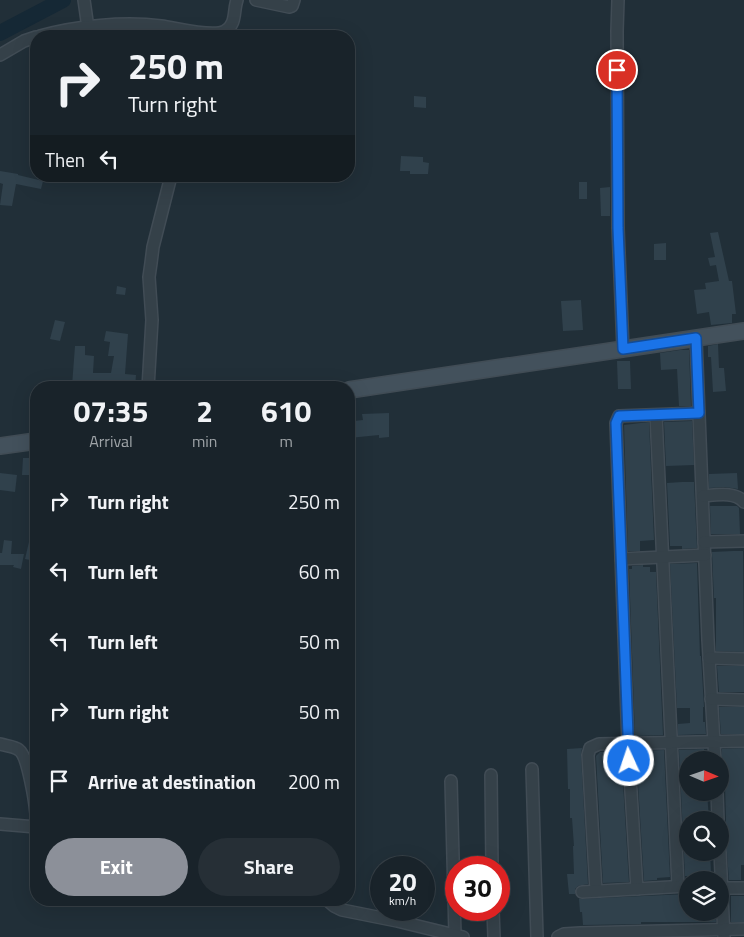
<!DOCTYPE html>
<html lang="en">
<head>
<meta charset="utf-8">
<style>
  :root { --surface:#19232a; --page:#262f36; --text:#f1f3f6; --muted:#9fa4a8; --line:#374047; --accent:#8c9099 }
  body { margin:0; font-family:"Titillium Web",sans-serif; background:var(--page); color:var(--text); height:100vh; display:flex; flex-direction:column; font-size:19px; white-space:nowrap }
  * { box-sizing:border-box; margin:0 }
  p { font-size:16px; color:var(--muted) }
  .icon { flex:none; width:28px; height:28px; fill:none; stroke:currentColor; stroke-width:2; stroke-linecap:round; stroke-linejoin:round }
  .map { position:relative; flex:1; overflow:hidden }
  .panel { position:absolute; left:30px; top:381px; width:325px; height:525px; display:flex; flex-direction:column; background:var(--surface); border-radius:20px; box-shadow:0 5px 20px #0002,0 0 0 1px var(--line) }
  .panel>* { flex:none }
  .hud { position:absolute; left:30px; top:30px; width:325px; height:152px; border-radius:20px; box-shadow:0 5px 20px #0002,0 0 0 1px var(--line); background:#19232a; color:var(--text); overflow:hidden }
  .needle { width:32px; rotate:92deg }
  .buttons { position:absolute; left:679px; top:751px; display:grid; gap:10px }
  .buttons a { display:grid; place-items:center; width:50px; height:50px; border-radius:50%; background:var(--surface); box-shadow:0 5px 20px #0002,0 0 0 1px var(--line); font-size:25px }
  .speed { position:absolute; left:370px; top:856px; display:flex; gap:10px; font-size:25px; font-weight:700; text-align:center }
  .speed>* { display:grid; place-content:center; width:65px; height:65px; border-radius:50%; background:var(--surface); box-shadow:0 5px 20px #0002,0 0 0 1px var(--line); line-height:1 }
  .speed small { font-size:12px; font-weight:400 }
  .speed .limit { border:8px solid #d22; background:#fff; color:#111 }
  .pin { position:absolute; display:grid; place-items:center; width:42px; height:42px; color:#fff; margin:-21px; border:2px solid #fff; border-radius:50%; box-shadow:0 1px 5px #0007 }
  .me { position:absolute; width:55px; margin:-28px; rotate:357deg; stroke-linejoin:round; filter:drop-shadow(0 0 4px #0008) }
  .turn { display:flex; align-items:center; gap:18px; height:105px; padding:0 15px; font-size:22px }
  .turn .icon { width:65px; height:65px; stroke-width:2.5 }
  .turn b { display:block; font-size:35px; line-height:42px }
  .then { display:flex; align-items:center; height:48px; padding:0 15px; background:#0003; gap:10px; font-size:19px }
  .eta { display:flex; justify-content:space-evenly; align-items:center; height:85px; text-align:center }
  .eta b { font-size:30px; font-weight:700; line-height:35px }
  .cta { display:flex; gap:10px; margin-top:auto; padding:10px 15px }
  .cta a { flex:1; height:58px; border-radius:30px; background:var(--accent); color:#fff; font-size:20px; font-weight:700; line-height:58px; text-align:center }
  .cta a+a { background:var(--page); color:var(--text) }
  ul { padding:0; list-style:none }
  li { display:flex; align-items:center; gap:15px; height:70px; padding:0 15px }
  li div { flex:1 }
  li b { display:block; font-size:19px }
  li em { font-style:normal }
  .map>svg:first-child { display:block }
  .lines { fill:none; stroke-linecap:round; stroke-linejoin:round }
  .river { stroke:#152835; stroke-width:16 }
  .building { fill:#30414c }
  .street-casing { stroke:#414c55; stroke-width:14 }
  .secondary-casing { stroke:#414c55; stroke-width:18 }
  .street { stroke:#354149; stroke-width:11 }
  .secondary { stroke:#43515c; stroke-width:15 }
  .route-casing { stroke:#114b97; stroke-width:12 }
  .route { stroke:#1a73e8; stroke-width:9 }
</style>
</head>
<body>
<div class="map">
<svg width="744" height="937" viewBox="0 0 744 937">
  <rect width="100%" height="100%" fill="#212f38"/>
  <g class="lines">
    <polyline class="river" points="0,33 63,0"/>
  </g>
  <g class="building">
    <polygon points="414,96 426,97 426,108 414,107"/>
    <polygon points="401,156 423,157 423,162 429,163 428,174 410,174 410,171 400,171"/>
    <polygon points="0,171 18,174 18,175 43,181 41,189 16,184 12,206 0,205 3,184 0,183"/>
    <rect x="579" y="182" width="8" height="17"/>
    <polygon points="610,187 610,216 601,216 600,188"/>
    <polygon points="718,232 729,281 732,281 736,314 732,314 732,323 711,325 709,312 697,314 694,290 706,289 705,283 719,281 716,265 710,266 708,258 715,257 710,233"/>
    <polygon points="666,243 666,260 654,260 654,244"/>
    <polygon points="117,286 126,288 125,295 116,294"/>
    <polygon points="581,300 583,330 563,331 561,301"/>
    <polygon points="55,320 65,322 60,341 50,339"/>
    <polygon points="106,331 128,334 125,374 136,375 135,388 100,384 85,385 85,387 72,386 75,346 85,346 85,355 94,356 93,373 111,373 114,356 108,356 110,342 104,341"/>
    <polygon points="718,344 719,368 724,368 726,391 713,392 711,357 708,357 708,346"/>
    <polygon points="680,350 689,350 691,406 679,406 677,369 661,370 660,353"/>
    <polygon points="617,361 630,361 631,389 618,389"/>
    <polygon points="389,413 389,437 379,438 379,435 349,438 349,428 355,427 354,421 363,420 362,414"/>
    <polygon points="692,421 694,465 666,466 664,422"/>
    <polygon points="649,422 654,540 640,541 640,551 628,551 624,425"/>
    <polygon points="23,458 36,458 36,475 22,475"/>
    <polygon points="0,473 17,475 15,492 0,490"/>
    <polygon points="737,473 738,489 725,487 709,488 709,474"/>
    <polygon points="682,482 694,482 697,548 682,549 682,546 670,546 667,483"/>
    <polygon points="710,506 737,506 739,508 740,534 711,534"/>
    <polygon points="4,540 12,541 11,554 24,554 21,569 13,567 14,565 0,565 0,553 2,553"/>
    <polygon points="29,542 36,543 35,561 25,559"/>
    <polygon points="733,551 743,551 744,652 716,651 716,598 714,598 712,552"/>
    <polygon points="697,563 700,656 701,656 704,707 703,707 703,722 705,722 706,734 678,735 678,724 690,723 690,708 677,708 670,564"/>
    <polygon points="643,565 643,567 650,567 650,572 656,572 663,735 635,736 629,569 632,569 632,566"/>
    <polygon points="717,666 744,666 744,692 719,692"/>
    <polygon points="719,707 744,707 744,734 721,734"/>
    <polygon points="582,748 581,755 588,884 578,886 575,889 575,894 569,894 567,874 574,874 573,846 574,846 572,818 570,818 570,789 568,789 567,749"/>
    <polygon points="744,748 744,865 741,865 741,880 729,880 727,852 723,845 726,820 725,785 725,770 721,770 722,749"/>
    <polygon points="704,749 704,760 688,760 688,792 707,792 709,820 688,820 688,852 710,852 711,872 713,872 714,880 695,880 695,876 685,876 679,750"/>
    <polygon points="664,750 670,877 657,878 657,880 644,881 636,751"/>
    <polygon points="612,751 621,751 629,882 603,883 596,756 600,752"/>
    <polygon points="687,894 688,912 715,912 716,922 641,922 641,924 583,925 582,912 580,912 579,899"/>
    <rect x="731" y="896" width="13" height="26"/>
  </g>
  <g class="lines">
    <defs>
      <g id="street">
        <polyline points="84,0 88,28"/>
        <polyline points="256,0 289,7 292,6 294,0"/>
        <polyline points="618,0 617,31 618,228 623,349"/>
        <path d="M40,36c35,-10 85,-15 121,-10 16,2 52,12 64,5 12,-7 8,-20 12,-31"/>
        <polyline points="0,55 24,41 36,37"/>
        <polyline points="696,339 708,640 715,760"/>
        <polyline points="148,388 152,320 149,277 151,263 153,247 171,176"/>
        <polyline points="656,415 678,886"/>
        <path d="M703,496c12,-1 32,-5 41,6"/>
        <polyline points="704,542 744,541"/>
        <polyline points="621,559 705,555"/>
        <polyline points="709,658 744,659"/>
        <polyline points="711,699 744,700"/>
        <path d="M0,744c6,2 14,2 19,6 9,6 16,52 17,64"/>
        <polyline points="532,769 537,937"/>
        <polyline points="491,775 492,868"/>
        <polyline points="451,781 455,935"/>
        <polyline points="717,792 718,820"/>
        <polyline points="0,824 36,827"/>
        <polyline points="720,852 724,937"/>
        <polyline points="722,888 744,888"/>
        <polyline points="637,889 628,743 616,423 619,416 699,413"/>
        <polyline points="596,891 588,755 590,748 599,744 744,741"/>
        <polyline points="582,892 688,886"/>
        <polyline points="327,900 334,906 342,910 397,921 463,937"/>
        <polyline points="493,910 494,937"/>
        <polyline points="558,937 564,934 580,933 744,929"/>
      </g>
      <g id="secondary">
        <polyline points="349,390 744,331"/>
        <polyline points="0,446 36,441"/>
      </g>
    </defs>
    <use href="#street" class="street-casing"/>
    <use href="#secondary" class="secondary-casing"/>
    <use href="#street" class="street"/>
    <use href="#secondary" class="secondary"/>
  </g>
  <g class="lines">
    <defs>
      <polyline id="route" points="617,70 618,228 623,349 696,338 699,413 619,416 616,423 629,761"/>
    </defs>
    <use href="#route" class="route-casing"/>
    <use href="#route" class="route"/>
  </g>
</svg>
<div class="buttons">
<a><svg class="needle" viewBox="-14 -14 28 28"><path d="M0-13l5 13h-10z" fill="#e53935"/><path d="M0 13l5-13h-10z" fill="#9fa4a8"/></svg></a>
<a><svg class="icon" aria-label="search" viewBox="0 0 24 24"><circle cx="10" cy="10" r="6"/><path d="M15 15l6 6"/></svg></a>
<a><svg class="icon" aria-label="layers" viewBox="0 0 24 24"><path d="M12 4l9 5-9 5-9-5zM3 14l9 5 9-5"/></svg></a>
</div>
<div class="speed"><div>20<small>km/h</small></div><div class="limit">30</div></div>
<div class="pin" style="left:617px;top:70px;background:#d93025"><svg class="icon" aria-label="arrive" viewBox="0 0 24 24"><path d="M6 21V4h12l-3 4 3 4H6"/></svg></div>
<svg class="me" style="left:629px;top:761px" viewBox="-20 -20 40 40"><circle r="17" fill="#1a73e8" stroke="#fff" stroke-width="3"/><path d="M0-11L8 9 0 5-8 9z" fill="#fff"/></svg>
<div class="hud">
<div class="turn"><svg class="icon" aria-label="right" viewBox="0 0 24 24"><path d="M7 20v-9h11M14 6l5 5-5 5"/></svg><div><b>250 m</b>Turn right</div></div>
<div class="then">Then<svg class="icon" aria-label="left" viewBox="0 0 24 24"><path d="M17 20v-9H6M10 6l-5 5 5 5"/></svg></div>
</div>
<section class="panel">
<div class="eta">
<div><b>07:35</b><p>Arrival</p></div>
<div><b>2</b><p>min</p></div>
<div><b>610</b><p>m</p></div>
</div>
<ul>
<li><svg class="icon" aria-label="right" viewBox="0 0 24 24"><path d="M7 20v-9h11M14 6l5 5-5 5"/></svg><div><b>Turn right</b></div><em>250 m</em></li>
<li><svg class="icon" aria-label="left" viewBox="0 0 24 24"><path d="M17 20v-9H6M10 6l-5 5 5 5"/></svg><div><b>Turn left</b></div><em>60 m</em></li>
<li><svg class="icon" aria-label="left" viewBox="0 0 24 24"><path d="M17 20v-9H6M10 6l-5 5 5 5"/></svg><div><b>Turn left</b></div><em>50 m</em></li>
<li><svg class="icon" aria-label="right" viewBox="0 0 24 24"><path d="M7 20v-9h11M14 6l5 5-5 5"/></svg><div><b>Turn right</b></div><em>50 m</em></li>
<li><svg class="icon" aria-label="arrive" viewBox="0 0 24 24"><path d="M6 21V4h12l-3 4 3 4H6"/></svg><div><b>Arrive at destination</b></div><em>200 m</em></li>
</ul>
<div class="cta"><a>Exit</a><a>Share</a></div>
</section>
</div>
</body>
</html>
